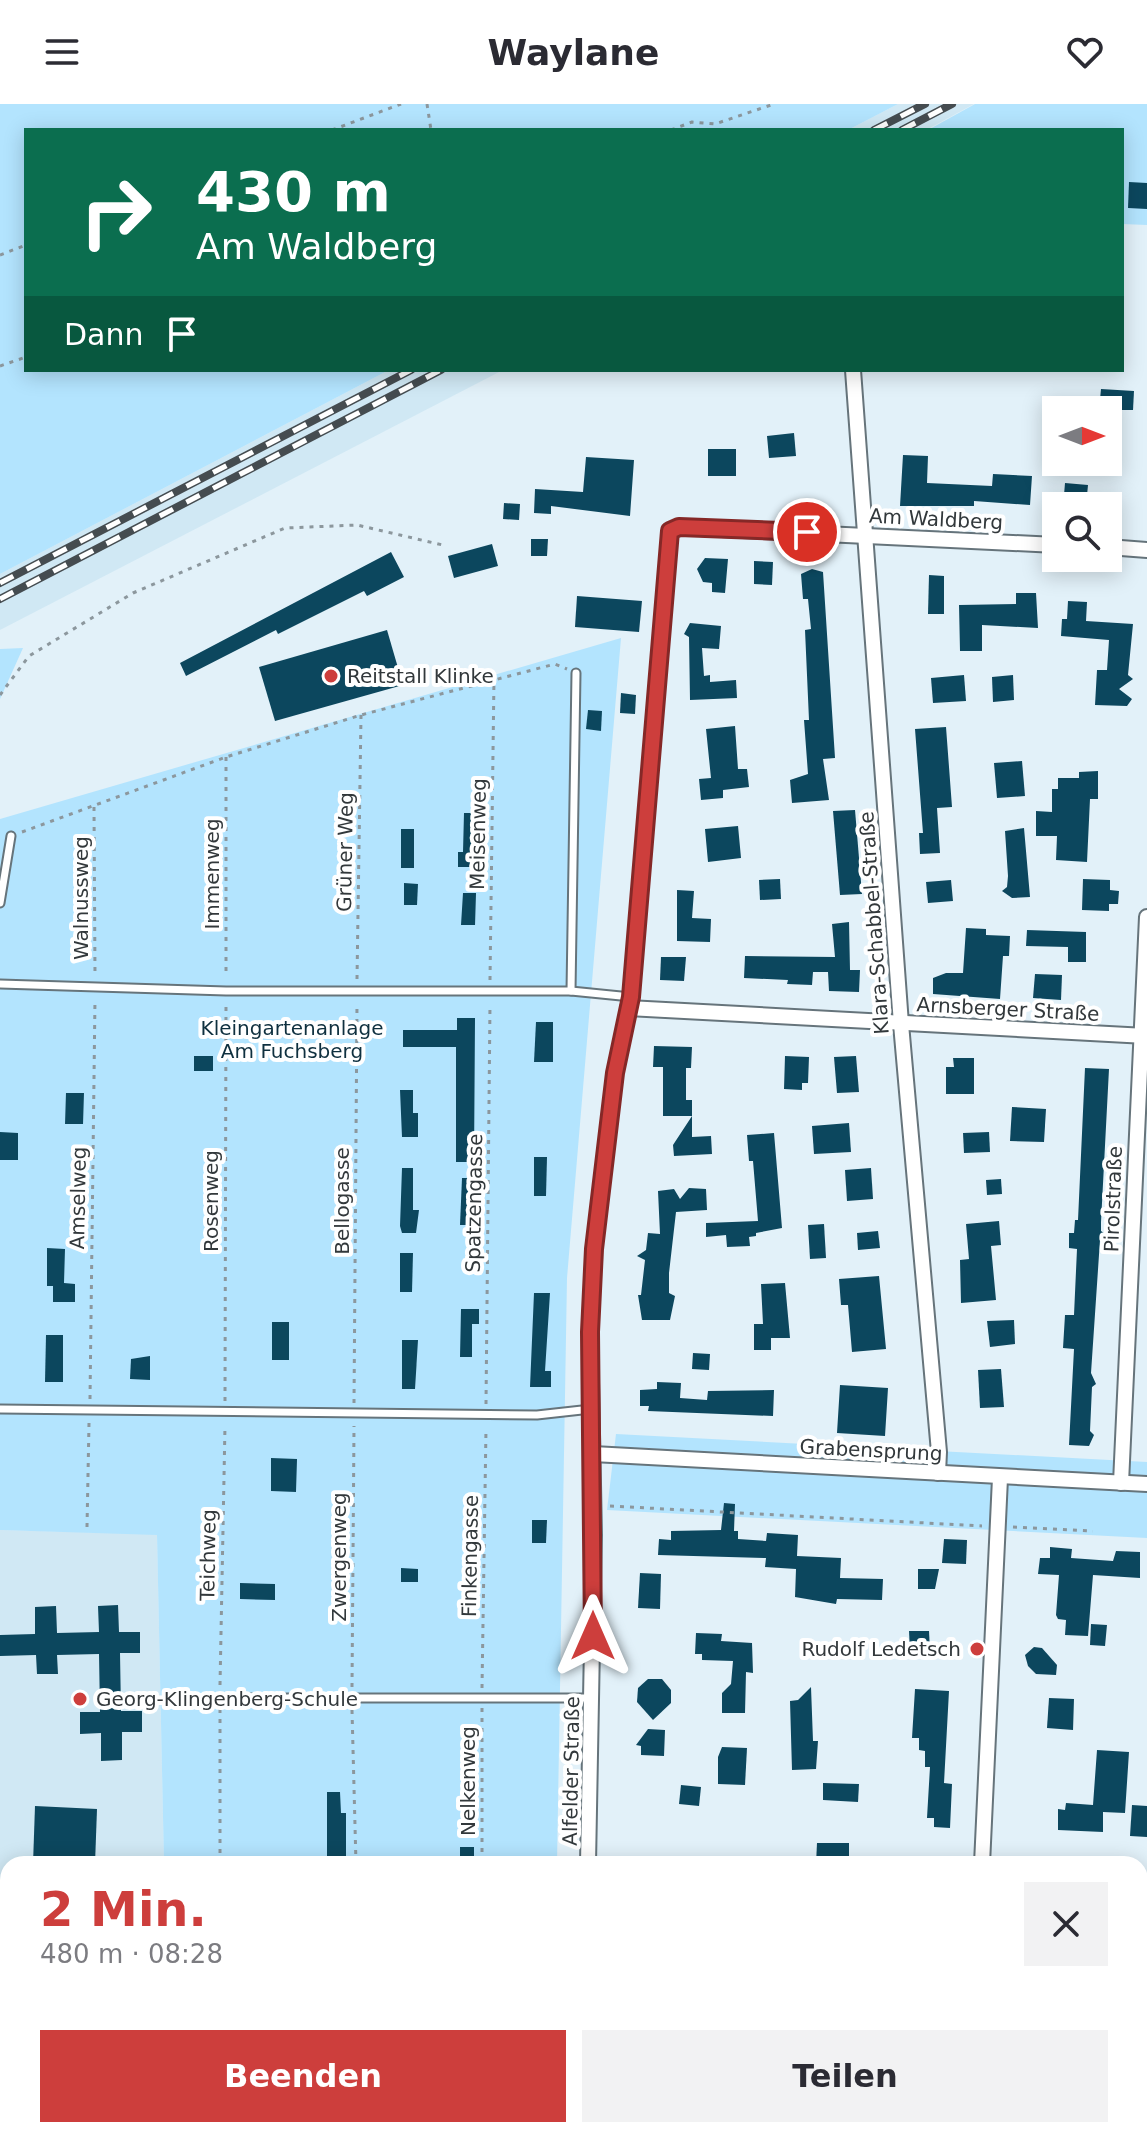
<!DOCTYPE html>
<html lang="de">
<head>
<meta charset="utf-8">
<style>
  :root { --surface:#fff; --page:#f2f2f3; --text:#2b2b33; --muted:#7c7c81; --accent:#cd3e3c }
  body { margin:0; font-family:"DejaVu Sans",sans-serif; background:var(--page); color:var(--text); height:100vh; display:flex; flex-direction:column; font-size:30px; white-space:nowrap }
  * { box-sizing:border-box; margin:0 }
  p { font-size:26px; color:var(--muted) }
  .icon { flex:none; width:44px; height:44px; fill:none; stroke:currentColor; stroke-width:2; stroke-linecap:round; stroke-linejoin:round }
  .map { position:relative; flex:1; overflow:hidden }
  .side { position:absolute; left:0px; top:1752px; width:1148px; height:282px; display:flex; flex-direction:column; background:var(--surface); border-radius:24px 24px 0 0; box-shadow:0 4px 20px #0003 }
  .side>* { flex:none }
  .top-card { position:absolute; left:24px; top:24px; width:1100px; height:244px; border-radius:0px; box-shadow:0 4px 20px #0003; background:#0b6e4f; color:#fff; overflow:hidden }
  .needle { width:52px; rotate:90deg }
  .buttons { position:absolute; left:1042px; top:292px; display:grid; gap:16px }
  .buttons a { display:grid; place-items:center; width:80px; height:80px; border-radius:0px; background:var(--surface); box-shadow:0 4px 20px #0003; font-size:40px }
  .pin { position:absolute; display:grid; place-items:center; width:68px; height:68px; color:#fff; margin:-34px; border:4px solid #fff; border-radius:50%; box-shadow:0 2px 8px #0007 }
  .me { position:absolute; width:88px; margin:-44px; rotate:0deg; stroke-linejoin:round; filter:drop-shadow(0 0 6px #0008) }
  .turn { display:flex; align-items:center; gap:28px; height:168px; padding:0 40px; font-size:36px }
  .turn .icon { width:104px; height:104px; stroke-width:2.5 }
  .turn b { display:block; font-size:56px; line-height:68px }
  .then { display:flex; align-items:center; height:76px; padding:0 40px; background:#0003; gap:16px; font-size:30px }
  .round { display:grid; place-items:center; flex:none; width:84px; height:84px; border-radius:0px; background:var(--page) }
  .head { display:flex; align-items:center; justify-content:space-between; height:136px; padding:0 40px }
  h1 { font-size:48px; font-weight:800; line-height:60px; color:var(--accent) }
  .button { display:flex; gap:16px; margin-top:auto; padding:16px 40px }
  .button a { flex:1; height:92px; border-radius:0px; background:var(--accent); color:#fff; font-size:32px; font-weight:800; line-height:92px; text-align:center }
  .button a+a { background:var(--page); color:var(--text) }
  header { display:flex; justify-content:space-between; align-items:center; height:104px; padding:0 40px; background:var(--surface); font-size:36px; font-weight:800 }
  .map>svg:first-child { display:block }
  .built { fill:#d0e8f4 }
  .green { fill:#b3e4fe }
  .building { fill:#0c475e }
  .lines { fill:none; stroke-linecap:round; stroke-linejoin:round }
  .lane-casing { stroke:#66747b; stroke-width:11 }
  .street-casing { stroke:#66747b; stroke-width:18 }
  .path { stroke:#8c979d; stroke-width:3; stroke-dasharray:4 6; stroke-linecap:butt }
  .lane { stroke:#fff; stroke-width:7 }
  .street { stroke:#fff; stroke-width:14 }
  .rail-casing { stroke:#454c50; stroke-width:8 }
  .rail { stroke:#fff; stroke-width:5; stroke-dasharray:15; stroke-linecap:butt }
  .route-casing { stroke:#852827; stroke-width:20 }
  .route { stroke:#cd3e3c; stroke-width:14 }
  .poi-dot { fill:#cd3e3c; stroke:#fff; stroke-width:3 }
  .labels { text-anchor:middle; stroke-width:8; stroke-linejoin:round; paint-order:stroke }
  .street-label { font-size:20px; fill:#32383b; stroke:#fff }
  .poi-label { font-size:20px; fill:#32383b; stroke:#fff; text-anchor:start }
  .park-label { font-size:20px; fill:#0f303f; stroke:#fff }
</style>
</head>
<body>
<header><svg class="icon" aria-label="menu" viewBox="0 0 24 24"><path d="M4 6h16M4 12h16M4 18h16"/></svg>Waylane<svg class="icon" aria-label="heart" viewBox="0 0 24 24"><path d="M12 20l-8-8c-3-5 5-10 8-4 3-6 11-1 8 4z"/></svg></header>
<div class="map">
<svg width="1147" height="2033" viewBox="0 0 1147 2033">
  <rect width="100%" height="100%" fill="#e2f1f9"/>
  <g class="built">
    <polygon points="898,0 974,0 926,26 848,26"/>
    <polygon points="389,266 503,266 0,526 0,470"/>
    <polygon points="0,1426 157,1430 164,1760 8,1760 8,1939 0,1938"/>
  </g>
  <g class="green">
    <polygon points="0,0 898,0 848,26 26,26 26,266 389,266 0,470"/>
    <polygon points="975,0 1147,0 1147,121 1122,120 1122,26 928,26"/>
    <polygon points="621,534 567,1174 557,1760 164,1760 157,1431 0,1426 0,715"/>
    <polygon points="23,544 0,595 0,545"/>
    <polygon points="616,1330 1147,1358 1147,1434 607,1406"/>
  </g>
  <g class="building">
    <polygon points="1129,78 1147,79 1147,105 1128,104"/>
    <polygon points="1101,285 1134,287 1133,306 1099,306"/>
    <polygon points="794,329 796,352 769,354 767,332"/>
    <rect x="708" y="345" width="28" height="27"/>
    <polygon points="903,351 928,352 927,379 992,382 993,370 1032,372 1030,401 974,397 974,402 900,402"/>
    <polygon points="586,353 634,356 630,412 551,402 551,410 534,409 535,385 583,388"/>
    <polygon points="1065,379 1088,381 1086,402 1048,402 1064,391"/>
    <polygon points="504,399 520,400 519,416 503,415"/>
    <polygon points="531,435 548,435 547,452 531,452"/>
    <polygon points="492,440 498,462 454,474 448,452"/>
    <polygon points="391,448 404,473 367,492 364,487 278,530 276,526 186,572 180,559"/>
    <polygon points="705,454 728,455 725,489 712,488 712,479 703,478 697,465"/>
    <polygon points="754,457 773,458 772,481 754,480"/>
    <polygon points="812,465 823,468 835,654 823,655 829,696 792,699 790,676 808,670 804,616 809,616 805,526 811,525 808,495 803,495 801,470"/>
    <polygon points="929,471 944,472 944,510 928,510"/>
    <polygon points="1016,489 1036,489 1038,524 982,521 982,547 960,547 959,501 1016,500"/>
    <polygon points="577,492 642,497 639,528 575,523"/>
    <polygon points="1068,497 1087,498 1086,517 1133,520 1128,571 1133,575 1119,585 1132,595 1127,602 1095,601 1097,566 1107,566 1109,536 1061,532 1062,515 1067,515"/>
    <polygon points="690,519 721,522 719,545 702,544 704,572 710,571 710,578 736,576 737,594 690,596 689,533 684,530"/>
    <polygon points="387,526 403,581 275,617 259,563"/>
    <polygon points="964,571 966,597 933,599 931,574"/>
    <polygon points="1013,571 1014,596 993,598 992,573"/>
    <polygon points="621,589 636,591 635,610 620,609"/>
    <polygon points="588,606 602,607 601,627 586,625"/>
    <polygon points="735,622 738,665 747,665 749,683 723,686 723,694 701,696 699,675 711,674 706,625"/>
    <polygon points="946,623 952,703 937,704 940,749 920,750 919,729 923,729 915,625"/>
    <polygon points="1022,657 1025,692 997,694 994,659"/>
    <polygon points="1098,667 1098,695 1090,695 1087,758 1056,756 1057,732 1036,732 1036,707 1052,708 1052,685 1058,685 1058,674 1079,674 1079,668"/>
    <polygon points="855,706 862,790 840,791 833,707"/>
    <polygon points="464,709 476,709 473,763 458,763 458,748 463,748"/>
    <polygon points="738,722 741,754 708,758 705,725"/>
    <polygon points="1024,724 1030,793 1012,794 1002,787 1007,783 1008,772 1005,727"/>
    <rect x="401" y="725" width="13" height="39"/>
    <polygon points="780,775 781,795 760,796 759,776"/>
    <polygon points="1083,775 1110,776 1110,786 1119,787 1118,800 1109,800 1109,807 1082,806"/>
    <polygon points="951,776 953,797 928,799 926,778"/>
    <polygon points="404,779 418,780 417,801 404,801"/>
    <polygon points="677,786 694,787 692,814 711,815 710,838 677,837"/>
    <polygon points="463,789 476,789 475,821 461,821"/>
    <polygon points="849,818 850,866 860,866 859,888 829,887 828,868 813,868 812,881 787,880 788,876 744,874 745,852 835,853 832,820"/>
    <polygon points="966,824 986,825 986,831 1010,832 1009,852 1003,852 1000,895 933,890 933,874 946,869 963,869"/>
    <polygon points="1027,826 1086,828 1086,858 1068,858 1068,843 1026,842"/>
    <polygon points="661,853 686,853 684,877 660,876"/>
    <polygon points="1035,870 1062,871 1061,896 1033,894"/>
    <polygon points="457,914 475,914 474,1058 456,1058 456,943 403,943 403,926 457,926"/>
    <polygon points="536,918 553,918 553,958 534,958"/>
    <polygon points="654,942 692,943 691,964 686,964 686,996 692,996 692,1033 711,1032 712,1050 674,1052 673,1041 692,1012 663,1012 663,963 653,963"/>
    <rect x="194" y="952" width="19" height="15"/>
    <polygon points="785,952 809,953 808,979 802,979 802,986 784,985"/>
    <polygon points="856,952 859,988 837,989 834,953"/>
    <polygon points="953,954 974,954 974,990 946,990 946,963 954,963"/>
    <polygon points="1085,964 1109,965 1101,1118 1101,1127 1108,1132 1100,1136 1091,1269 1096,1280 1092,1283 1090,1327 1094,1331 1089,1342 1069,1341 1074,1245 1063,1244 1065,1211 1074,1211 1077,1145 1069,1144 1069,1129 1074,1129 1075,1116 1078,1116"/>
    <polygon points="400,986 413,986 413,1009 418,1009 418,1033 402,1033"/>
    <polygon points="66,989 84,989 83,1020 65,1020"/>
    <polygon points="1012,1003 1046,1005 1044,1038 1010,1037"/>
    <polygon points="849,1019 851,1048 814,1050 812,1022"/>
    <polygon points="0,1028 18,1029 18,1056 0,1056"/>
    <polygon points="989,1028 990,1048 964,1049 963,1029"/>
    <polygon points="774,1029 782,1124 756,1129 756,1132 749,1133 750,1142 727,1143 726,1131 706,1133 706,1119 758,1117 753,1057 749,1057 747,1031"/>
    <polygon points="534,1053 547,1053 546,1092 534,1092"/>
    <polygon points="402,1064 413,1064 413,1106 419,1106 416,1129 402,1129 400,1122"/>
    <polygon points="871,1064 873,1095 847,1097 845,1066"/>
    <polygon points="462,1074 473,1074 473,1121 460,1121"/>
    <polygon points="1001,1075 1002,1090 987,1091 986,1076"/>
    <polygon points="689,1084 706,1085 707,1106 676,1108 669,1169 669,1189 675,1192 670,1216 642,1216 638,1191 641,1191 645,1156 637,1152 646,1146 648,1129 660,1130 658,1087 674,1085 680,1095"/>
    <polygon points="999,1117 1001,1141 991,1142 996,1196 961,1199 960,1156 969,1155 966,1120"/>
    <polygon points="824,1120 826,1154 810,1155 808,1121"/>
    <polygon points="878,1127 880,1144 858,1146 857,1129"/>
    <polygon points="47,1144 65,1145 64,1179 75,1180 75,1198 53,1198 53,1182 47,1182"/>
    <polygon points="400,1149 413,1149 412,1188 400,1188"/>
    <polygon points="879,1172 886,1245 852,1248 848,1201 841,1201 839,1175"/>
    <polygon points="785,1179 790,1234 771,1234 771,1246 754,1246 754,1220 763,1220 761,1180"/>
    <polygon points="534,1189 550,1189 545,1267 551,1267 551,1283 530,1283"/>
    <polygon points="461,1205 479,1205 479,1220 472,1220 472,1253 460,1253"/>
    <polygon points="1014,1216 1015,1240 990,1243 987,1217"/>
    <rect x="272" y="1218" width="17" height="38"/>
    <polygon points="46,1231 63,1231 63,1278 45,1278"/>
    <polygon points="402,1236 418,1236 415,1285 402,1285"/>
    <polygon points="693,1249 710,1250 709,1266 692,1265"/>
    <polygon points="150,1252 150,1276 130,1275 131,1255"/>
    <polygon points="1001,1265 1004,1303 980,1304 978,1266"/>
    <polygon points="657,1278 681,1279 680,1294 707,1296 708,1287 774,1286 773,1312 648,1307 649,1302 640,1302 640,1286 657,1285"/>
    <polygon points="840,1281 888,1284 885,1332 837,1329"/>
    <polygon points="271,1354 297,1355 296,1388 271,1387"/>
    <polygon points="724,1399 735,1400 734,1427 738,1427 738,1435 766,1437 767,1429 798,1431 797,1452 841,1454 840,1474 883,1475 882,1496 837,1495 836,1500 795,1493 796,1465 765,1463 766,1454 658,1451 659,1435 671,1436 671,1427 721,1426"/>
    <polygon points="532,1416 547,1416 546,1439 532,1439"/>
    <polygon points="944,1435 967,1436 966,1460 942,1459"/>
    <polygon points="1050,1443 1072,1445 1071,1454 1113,1457 1116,1447 1140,1448 1140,1474 1093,1471 1088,1532 1065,1531 1066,1516 1058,1515 1056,1511 1059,1471 1038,1470 1040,1454 1050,1454"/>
    <polygon points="401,1464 418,1465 418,1478 401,1478"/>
    <polygon points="918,1465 939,1465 935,1485 918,1485"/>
    <polygon points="640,1469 661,1470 660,1505 638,1504"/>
    <polygon points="240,1479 275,1480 275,1496 240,1495"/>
    <polygon points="118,1501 119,1528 140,1528 140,1549 120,1549 121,1607 142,1607 142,1628 122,1628 122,1656 101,1657 101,1629 80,1630 80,1608 100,1608 99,1550 57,1551 58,1570 37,1570 36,1551 0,1552 0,1531 35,1530 35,1503 56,1502 57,1529 99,1528 98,1502"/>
    <polygon points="1091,1520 1107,1521 1105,1542 1090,1541"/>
    <polygon points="909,1527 929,1527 930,1547 910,1548"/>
    <polygon points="696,1529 722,1530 721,1537 752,1539 753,1569 746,1568 745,1609 722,1609 722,1589 731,1580 733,1557 702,1556 702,1550 695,1550"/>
    <polygon points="1034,1543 1042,1544 1057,1561 1056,1571 1036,1570 1028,1562 1025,1551"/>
    <polygon points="648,1575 662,1575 671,1586 671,1599 653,1616 637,1598 638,1584"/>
    <polygon points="811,1583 813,1637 818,1637 816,1665 792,1666 790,1597 798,1596"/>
    <polygon points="915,1585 949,1587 944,1679 952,1680 950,1724 934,1723 934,1714 927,1714 930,1663 925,1663 925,1647 919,1646 919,1634 912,1634"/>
    <polygon points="1049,1594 1074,1595 1073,1626 1047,1624"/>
    <polygon points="648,1625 665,1626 664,1652 641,1651 641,1642 636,1641"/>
    <polygon points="722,1643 747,1644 745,1681 718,1680 718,1653"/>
    <polygon points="1097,1646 1129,1648 1125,1709 1103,1708 1103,1728 1058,1726 1058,1705 1065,1706 1066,1699 1093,1701"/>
    <polygon points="823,1679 859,1680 858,1698 823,1696"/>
    <polygon points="681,1681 701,1683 699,1702 679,1700"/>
    <polygon points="327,1688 340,1688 341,1709 346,1709 346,1759 327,1760"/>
    <polygon points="1132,1701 1147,1702 1147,1733 1130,1732"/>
    <polygon points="35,1702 97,1705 95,1760 33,1760"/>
    <polygon points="817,1739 849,1739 849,1760 816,1760"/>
    <polygon points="460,1743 474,1743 474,1759 460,1760"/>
  </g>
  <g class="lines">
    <defs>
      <g id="lane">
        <polyline points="0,799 11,732"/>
        <polyline points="0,880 226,887 571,887 631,893"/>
        <polyline points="571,887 576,569"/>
        <polyline points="0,1305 537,1311 591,1305"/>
        <polyline points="220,1594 593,1594"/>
      </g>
      <g id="street">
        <polyline points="853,266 901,920 939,1348 938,1369"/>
        <polyline points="1108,443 1147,446"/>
        <polyline points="628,904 1146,932"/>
        <polyline points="593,1350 1147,1380"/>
        <polyline points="1121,1379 1147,813"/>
        <polyline points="588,1760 594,1431 590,1228 594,1145 615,969 631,893 670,427 679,423 1056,441"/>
        <polyline points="982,1760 1000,1374"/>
        <polyline points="0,1960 8,1961"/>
        <polyline points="1140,2002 1147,2002"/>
        <polyline points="582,2033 583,2026"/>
        <polyline points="967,2033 968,2026"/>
      </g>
    </defs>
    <use href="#lane" class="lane-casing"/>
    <use href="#street" class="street-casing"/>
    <g class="path">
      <polyline points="427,0 431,26"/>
      <polyline points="332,26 401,0"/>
      <polyline points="671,26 692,18 715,20 774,0"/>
      <polyline points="0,151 26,141"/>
      <polyline points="0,262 26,253"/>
      <polyline points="0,591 29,552 133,489 285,424 357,421 447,442"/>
      <polyline points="226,653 226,873"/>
      <polyline points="94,703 95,871"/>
      <polyline points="22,728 226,653 361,611 555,560 567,565"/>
      <polyline points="357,875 361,611"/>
      <polyline points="490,876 494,573"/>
      <polyline points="90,1295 95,895"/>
      <polyline points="225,1297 226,897"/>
      <polyline points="354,1299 357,899"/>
      <polyline points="486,1300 490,900"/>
      <polyline points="610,1402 982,1422"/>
      <polyline points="87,1423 89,1319"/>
      <polyline points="1013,1423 1093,1427"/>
      <polyline points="220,1581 225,1321"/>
      <polyline points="352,1583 354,1322"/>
      <polyline points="482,1584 486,1324"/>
      <polyline points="482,1604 482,1760"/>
      <polyline points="220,1605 220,1760"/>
      <polyline points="352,1606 356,1760"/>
    </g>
    <use href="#lane" class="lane"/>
    <use href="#street" class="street"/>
    <defs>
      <g id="rail">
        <polyline points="874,26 925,0"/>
        <polyline points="902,26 952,0"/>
        <polyline points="0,479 411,266"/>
        <polyline points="0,495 441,266"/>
      </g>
    </defs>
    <use href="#rail" class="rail-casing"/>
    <use href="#rail" class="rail"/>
  </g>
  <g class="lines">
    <defs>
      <polyline id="route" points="593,1532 590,1228 594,1145 615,969 631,893 670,427 679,423 807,428"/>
    </defs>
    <use href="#route" class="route-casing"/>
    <use href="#route" class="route"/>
  </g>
  <g class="poi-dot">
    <circle cx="331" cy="572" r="8"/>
    <circle cx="977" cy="1545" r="8"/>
    <circle cx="80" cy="1595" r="8"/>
  </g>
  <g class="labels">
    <g class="street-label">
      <text transform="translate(936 415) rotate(3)" y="7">Am Waldberg</text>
      <text transform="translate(478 730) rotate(-89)" y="7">Meisenweg</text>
      <text transform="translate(345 748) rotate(-89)" y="7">Grüner Weg</text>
      <text transform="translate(212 770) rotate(-90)" y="7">Immenweg</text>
      <text transform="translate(81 794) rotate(-90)" y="7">Walnussweg</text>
      <text transform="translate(874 819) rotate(-94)" y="7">Klara-Schabbel-Straße</text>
      <text transform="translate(1008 905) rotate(3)" y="7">Arnsberger Straße</text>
      <text transform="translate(78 1094) rotate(-89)" y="7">Amselweg</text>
      <text transform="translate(1113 1095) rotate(-88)" y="7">Pirolstraße</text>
      <text transform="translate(211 1097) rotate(-90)" y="7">Rosenweg</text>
      <text transform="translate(342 1097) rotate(-90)" y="7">Bellogasse</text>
      <text transform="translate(474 1099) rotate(-89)" y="7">Spatzengasse</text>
      <text transform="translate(871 1346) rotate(3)" y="7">Grabensprung</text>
      <text transform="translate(208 1451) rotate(-89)" y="7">Teichweg</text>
      <text transform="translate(470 1452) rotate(-89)" y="7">Finkengasse</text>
      <text transform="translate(339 1453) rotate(-90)" y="7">Zwergenweg</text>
      <text transform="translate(571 1667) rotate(-89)" y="7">Alfelder Straße</text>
      <text transform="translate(468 1677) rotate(-90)" y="7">Nelkenweg</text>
    </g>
    <g class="poi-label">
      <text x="347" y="579">Reitstall Klinke</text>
      <text x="961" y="1552" text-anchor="end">Rudolf Ledetsch</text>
      <text x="96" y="1602">Georg-Klingenberg-Schule</text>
    </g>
    <g class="park-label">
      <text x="292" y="931">Kleingartenanlage<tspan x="292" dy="23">Am Fuchsberg</tspan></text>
    </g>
  </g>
</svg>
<div class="buttons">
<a><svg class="needle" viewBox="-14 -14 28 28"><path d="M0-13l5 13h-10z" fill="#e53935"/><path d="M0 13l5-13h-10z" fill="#7c7c81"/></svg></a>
<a><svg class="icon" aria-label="search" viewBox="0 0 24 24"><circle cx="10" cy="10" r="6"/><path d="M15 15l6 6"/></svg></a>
</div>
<div class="pin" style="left:807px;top:428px;background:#d93025"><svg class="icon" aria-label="arrive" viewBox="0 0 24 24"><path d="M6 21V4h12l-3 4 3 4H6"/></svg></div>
<svg class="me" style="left:593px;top:1532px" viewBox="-20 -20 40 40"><path d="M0-17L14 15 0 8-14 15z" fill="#cd3e3c" stroke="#fff" stroke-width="4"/></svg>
<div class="top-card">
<div class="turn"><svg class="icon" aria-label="right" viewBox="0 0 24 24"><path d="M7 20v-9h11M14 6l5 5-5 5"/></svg><div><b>430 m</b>Am Waldberg</div></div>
<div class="then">Dann<svg class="icon" aria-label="arrive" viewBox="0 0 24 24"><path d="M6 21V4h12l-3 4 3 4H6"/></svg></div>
</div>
<section class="side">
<div class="head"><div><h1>2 Min.</h1><p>480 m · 08:28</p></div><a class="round"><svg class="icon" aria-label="close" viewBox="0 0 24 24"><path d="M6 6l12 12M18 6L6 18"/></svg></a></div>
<div class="button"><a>Beenden</a><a>Teilen</a></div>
</section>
</div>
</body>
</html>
